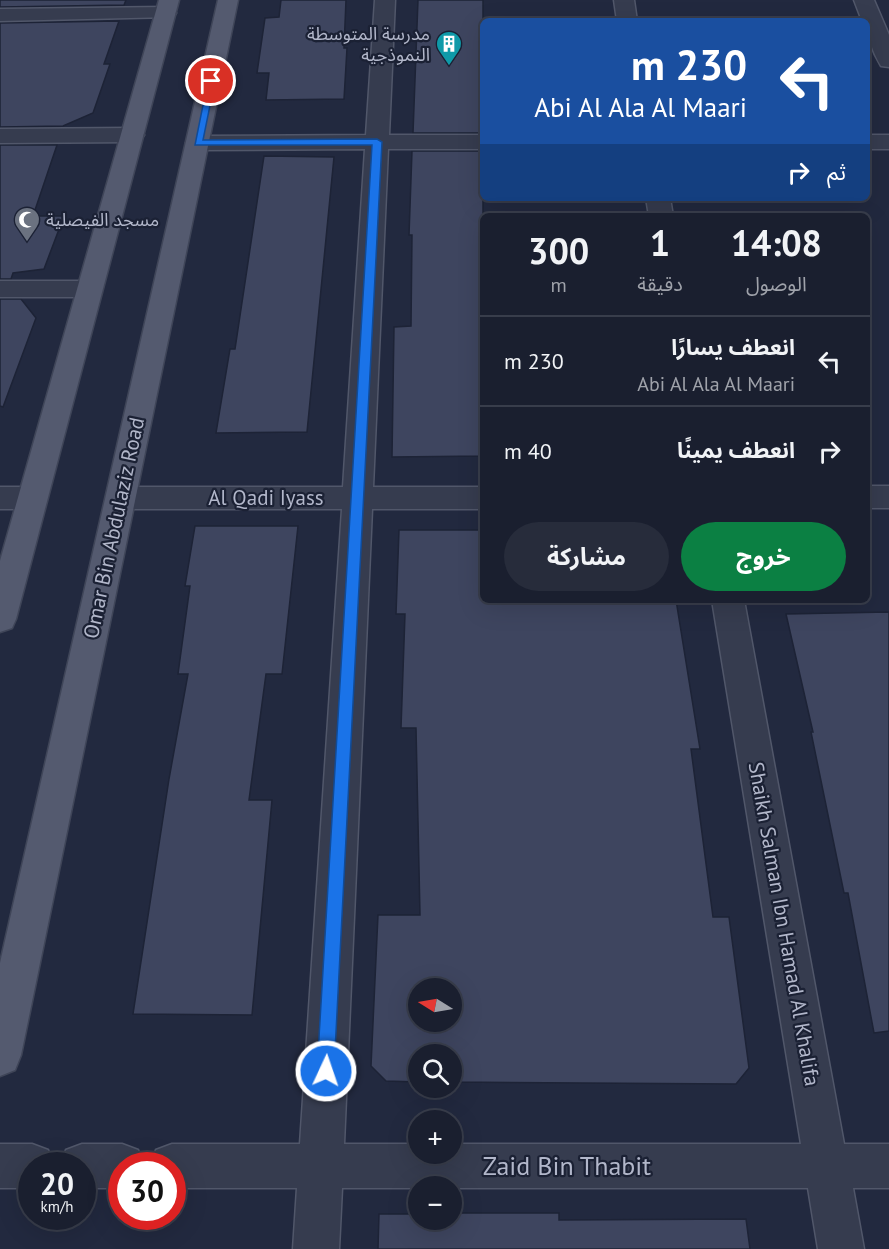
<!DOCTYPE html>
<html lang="ar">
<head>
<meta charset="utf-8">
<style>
  :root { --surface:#1a1f2f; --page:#272c3b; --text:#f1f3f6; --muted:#9fa2aa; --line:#383d4b; --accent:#0b8043 }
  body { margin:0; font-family:"PT Sans","Noto Sans Arabic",sans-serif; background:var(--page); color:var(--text); direction:rtl; height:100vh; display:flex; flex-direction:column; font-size:22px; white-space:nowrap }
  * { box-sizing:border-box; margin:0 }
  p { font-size:20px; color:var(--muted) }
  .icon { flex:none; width:33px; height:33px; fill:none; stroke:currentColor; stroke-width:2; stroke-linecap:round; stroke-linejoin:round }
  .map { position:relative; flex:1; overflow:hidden; direction:ltr }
  .drawer { position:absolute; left:480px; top:213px; width:390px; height:390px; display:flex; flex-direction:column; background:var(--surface); border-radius:9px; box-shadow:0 6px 24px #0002,0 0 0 2px var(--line); direction:rtl }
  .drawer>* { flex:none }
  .guide { position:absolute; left:480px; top:18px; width:390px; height:183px; border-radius:9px; box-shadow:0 6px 24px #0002,0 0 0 2px var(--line); direction:rtl; background:#1a4fa0; color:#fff; overflow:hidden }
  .needle { width:39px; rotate:281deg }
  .tools { position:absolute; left:408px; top:978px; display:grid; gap:12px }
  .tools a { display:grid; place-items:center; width:54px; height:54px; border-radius:50%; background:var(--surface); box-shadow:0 6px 24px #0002,0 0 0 2px var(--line); font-size:30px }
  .speed { position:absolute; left:18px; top:1152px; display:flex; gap:12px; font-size:30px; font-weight:700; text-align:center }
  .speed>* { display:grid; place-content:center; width:78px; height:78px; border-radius:50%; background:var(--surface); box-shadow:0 6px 24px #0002,0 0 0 2px var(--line); line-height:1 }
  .speed small { font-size:15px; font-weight:400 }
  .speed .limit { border:9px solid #d22; background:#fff; color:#111 }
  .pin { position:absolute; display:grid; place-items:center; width:51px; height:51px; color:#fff; margin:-26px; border:3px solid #fff; border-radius:50%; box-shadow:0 2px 6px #0007 }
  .me { position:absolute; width:66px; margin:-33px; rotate:3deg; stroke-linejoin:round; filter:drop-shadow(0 0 4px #0008) }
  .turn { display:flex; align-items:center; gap:21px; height:126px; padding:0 24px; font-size:27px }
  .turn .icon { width:78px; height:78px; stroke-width:2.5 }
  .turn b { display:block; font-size:42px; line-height:51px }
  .then { display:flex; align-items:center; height:57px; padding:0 24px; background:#0003; gap:12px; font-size:22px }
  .eta { display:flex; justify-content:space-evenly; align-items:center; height:102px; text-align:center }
  .eta b { font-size:36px; font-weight:700; line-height:42px }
  .button { display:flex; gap:12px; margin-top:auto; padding:12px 24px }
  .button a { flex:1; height:69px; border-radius:36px; background:var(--accent); color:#fff; font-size:24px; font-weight:700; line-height:69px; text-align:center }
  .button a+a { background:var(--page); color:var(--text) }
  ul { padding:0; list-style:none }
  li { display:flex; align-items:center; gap:18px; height:90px; padding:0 24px; border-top:2px solid var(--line) }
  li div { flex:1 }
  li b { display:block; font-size:22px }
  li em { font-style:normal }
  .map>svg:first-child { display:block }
  .building { fill:#3e455f; stroke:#1d2336; stroke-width:1.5; fill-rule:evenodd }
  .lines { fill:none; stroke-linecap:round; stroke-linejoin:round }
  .minor-casing { stroke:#51576a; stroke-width:3 }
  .major-casing { stroke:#3f4558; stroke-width:3 }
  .minor { fill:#363c4f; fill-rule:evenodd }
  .major { fill:#545a6f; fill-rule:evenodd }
  .route { fill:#1a73e8; stroke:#114b97; stroke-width:1.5 }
  .labels { text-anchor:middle; stroke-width:4.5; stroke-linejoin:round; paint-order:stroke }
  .far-poi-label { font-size:18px; fill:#b2b7ca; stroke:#1b2134; text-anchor:end }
  .street-label { font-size:21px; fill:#b2b7ca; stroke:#1b2134 }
  .near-street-label { font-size:26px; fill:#b2b7ca; stroke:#1b2134 }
</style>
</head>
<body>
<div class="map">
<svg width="889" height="1249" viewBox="0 0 889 1249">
  <rect width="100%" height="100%" fill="#22293f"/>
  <g class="building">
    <polygon points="0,0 126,0 124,5 0,7"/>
    <polygon points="281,0 346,0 344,48 347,48 344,99 266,100 269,73 257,73 265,18 279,17"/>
    <polygon points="418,0 483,0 483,133 413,133"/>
    <polygon points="119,21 104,64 110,64 93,113 63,126 0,127 0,23"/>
    <polygon points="0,145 57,145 33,216 64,216 44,269 13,273 11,279 0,279"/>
    <polygon points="412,151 483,151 483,456 392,457 394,327 411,326 412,235 409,235"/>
    <polygon points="264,156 334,157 307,432 216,433 230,349 235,349"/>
    <polygon points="0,299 21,299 36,318 3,407 0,406"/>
    <polygon points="195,526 298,526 282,674 266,674 249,800 272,800 252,1015 133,1014 169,779 188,674 178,674 190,586 185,586"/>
    <path d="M399,530h84v70h193l24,149h-9l22,168h16l20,151 -13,16 -284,-2v-28h-34v28l-32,-1 -15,-15 7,-151h42l-4,-187h-15l4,-114h-9zM418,988h34v34h-34z"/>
    <polygon points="889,612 889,1031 874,1033 848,893 844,893 811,732 813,732 786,614"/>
    <polygon points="452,1213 559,1213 559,1220 746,1219 750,1249 378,1249 379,1214 418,1214 418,1220 452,1220"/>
  </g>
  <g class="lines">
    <defs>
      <g id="minor">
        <polygon points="375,0 395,0 389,135 483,135 483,149 388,149 373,487 483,487 483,509 372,509 344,1144 418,1144 418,1154 452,1154 452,1144 801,1144 712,600 744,600 844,1144 889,1144 889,1188 853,1188 864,1249 818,1249 808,1188 342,1188 339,1249 293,1249 297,1188 172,1188 172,1166 150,1166 156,1150 172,1144 300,1144 342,509 121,509 110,506 106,498 110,490 121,487 343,487 365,149 198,150 190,148 186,143 190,138 198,136 366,135"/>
        <polygon points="614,0 634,0 637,21 617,21"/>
        <path d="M854,0h20l15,35v32l-8,-1c-8,-13 -14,-30 -14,-45h-5z"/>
        <polygon points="166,7 173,9 176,13 173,17 0,21 0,9"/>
        <polygon points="132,128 140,130 144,135 140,140 132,142 0,143 0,129"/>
        <rect x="867" y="135" width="22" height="14"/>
        <polygon points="646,198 670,198 673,216 649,216"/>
        <polygon points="0,281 89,281 98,283 102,289 98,295 89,297 0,297"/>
        <rect x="867" y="486" width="22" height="22"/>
        <polygon points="0,487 32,487 43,490 47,498 43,506 32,509 0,509"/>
        <polygon points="0,1144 32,1144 48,1150 54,1166 32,1166 32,1188 0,1188"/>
        <polygon points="82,1144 122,1144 138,1150 144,1166 122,1166 122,1188 82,1188 82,1166 60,1166 66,1150"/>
      </g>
      <g id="major">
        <polygon points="159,0 179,0 16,619 12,628 0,632 0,561"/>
        <polygon points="218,0 238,0 21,1055 15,1070 0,1076 0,963"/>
      </g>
    </defs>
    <use href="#minor" class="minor-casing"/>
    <use href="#major" class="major-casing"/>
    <use href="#minor" class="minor"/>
    <use href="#major" class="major"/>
  </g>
  <polygon class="route" points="208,80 215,81 203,140 377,139 382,142 334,1071 332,1077 326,1080 320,1077 317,1071 372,145 195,145"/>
  <defs>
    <symbol id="building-pin" viewBox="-11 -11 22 30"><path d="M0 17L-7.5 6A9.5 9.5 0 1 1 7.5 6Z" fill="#0f9aa8" stroke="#1b2134"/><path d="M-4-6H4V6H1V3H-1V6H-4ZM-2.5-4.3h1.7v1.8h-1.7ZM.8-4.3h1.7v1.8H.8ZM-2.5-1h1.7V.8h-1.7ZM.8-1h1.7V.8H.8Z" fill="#fff"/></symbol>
    <symbol id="mosque-pin" viewBox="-11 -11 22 30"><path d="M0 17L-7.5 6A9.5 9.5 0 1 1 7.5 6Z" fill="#6b7280" stroke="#1b2134"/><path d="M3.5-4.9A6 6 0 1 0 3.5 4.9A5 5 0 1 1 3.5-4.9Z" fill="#fff"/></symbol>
  </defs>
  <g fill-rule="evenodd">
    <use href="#building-pin" x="434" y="29" width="30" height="40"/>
    <use href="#mosque-pin" x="12" y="205" width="30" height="40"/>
  </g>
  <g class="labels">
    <g class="far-poi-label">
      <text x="430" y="40">مدرسة المتوسطة<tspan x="430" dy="21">النموذجية</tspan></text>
      <text x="46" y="226" text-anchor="start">مسجد الفيصلية</text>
    </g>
    <g class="street-label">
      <text x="266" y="505">Al Qadi Iyass</text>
      <text transform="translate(114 528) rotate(-78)" y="7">Omar Bin Abdulaziz Road</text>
      <text transform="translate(784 924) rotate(80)" y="7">Shaikh Salman Ibn Hamad Al Khalifa</text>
    </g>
    <g class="near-street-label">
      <text x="567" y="1175">Zaid Bin Thabit</text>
    </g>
  </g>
</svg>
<div class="tools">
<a><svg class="needle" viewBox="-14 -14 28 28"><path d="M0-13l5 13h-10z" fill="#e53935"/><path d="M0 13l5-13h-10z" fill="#9fa2aa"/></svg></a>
<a><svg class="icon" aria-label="search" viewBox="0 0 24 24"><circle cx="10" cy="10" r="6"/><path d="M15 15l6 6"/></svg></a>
<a>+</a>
<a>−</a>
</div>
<div class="speed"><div>20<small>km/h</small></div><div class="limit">30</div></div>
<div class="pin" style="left:211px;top:81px;background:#d93025"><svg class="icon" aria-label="arrive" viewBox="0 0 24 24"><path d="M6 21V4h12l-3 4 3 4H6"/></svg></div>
<svg class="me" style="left:326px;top:1071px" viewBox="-20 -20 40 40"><circle r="17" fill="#1a73e8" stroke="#fff" stroke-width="3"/><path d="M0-11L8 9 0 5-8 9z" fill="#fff"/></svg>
<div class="guide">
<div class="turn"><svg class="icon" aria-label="left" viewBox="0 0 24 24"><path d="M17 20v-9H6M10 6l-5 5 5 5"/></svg><div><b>230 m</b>Abi Al Ala Al Maari</div></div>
<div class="then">ثم<svg class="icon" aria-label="right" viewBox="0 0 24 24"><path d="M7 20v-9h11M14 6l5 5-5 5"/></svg></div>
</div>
<section class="drawer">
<div class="eta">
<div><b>14:08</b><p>الوصول</p></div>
<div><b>1</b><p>دقيقة</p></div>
<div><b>300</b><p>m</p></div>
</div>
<ul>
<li><svg class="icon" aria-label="left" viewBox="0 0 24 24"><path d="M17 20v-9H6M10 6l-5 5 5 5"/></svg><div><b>انعطف يسارًا</b><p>Abi Al Ala Al Maari</p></div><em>230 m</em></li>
<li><svg class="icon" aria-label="right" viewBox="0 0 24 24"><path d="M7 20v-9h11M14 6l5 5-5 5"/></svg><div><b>انعطف يمينًا</b></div><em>40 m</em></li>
</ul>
<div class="button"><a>خروج</a><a>مشاركة</a></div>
</section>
</div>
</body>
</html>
